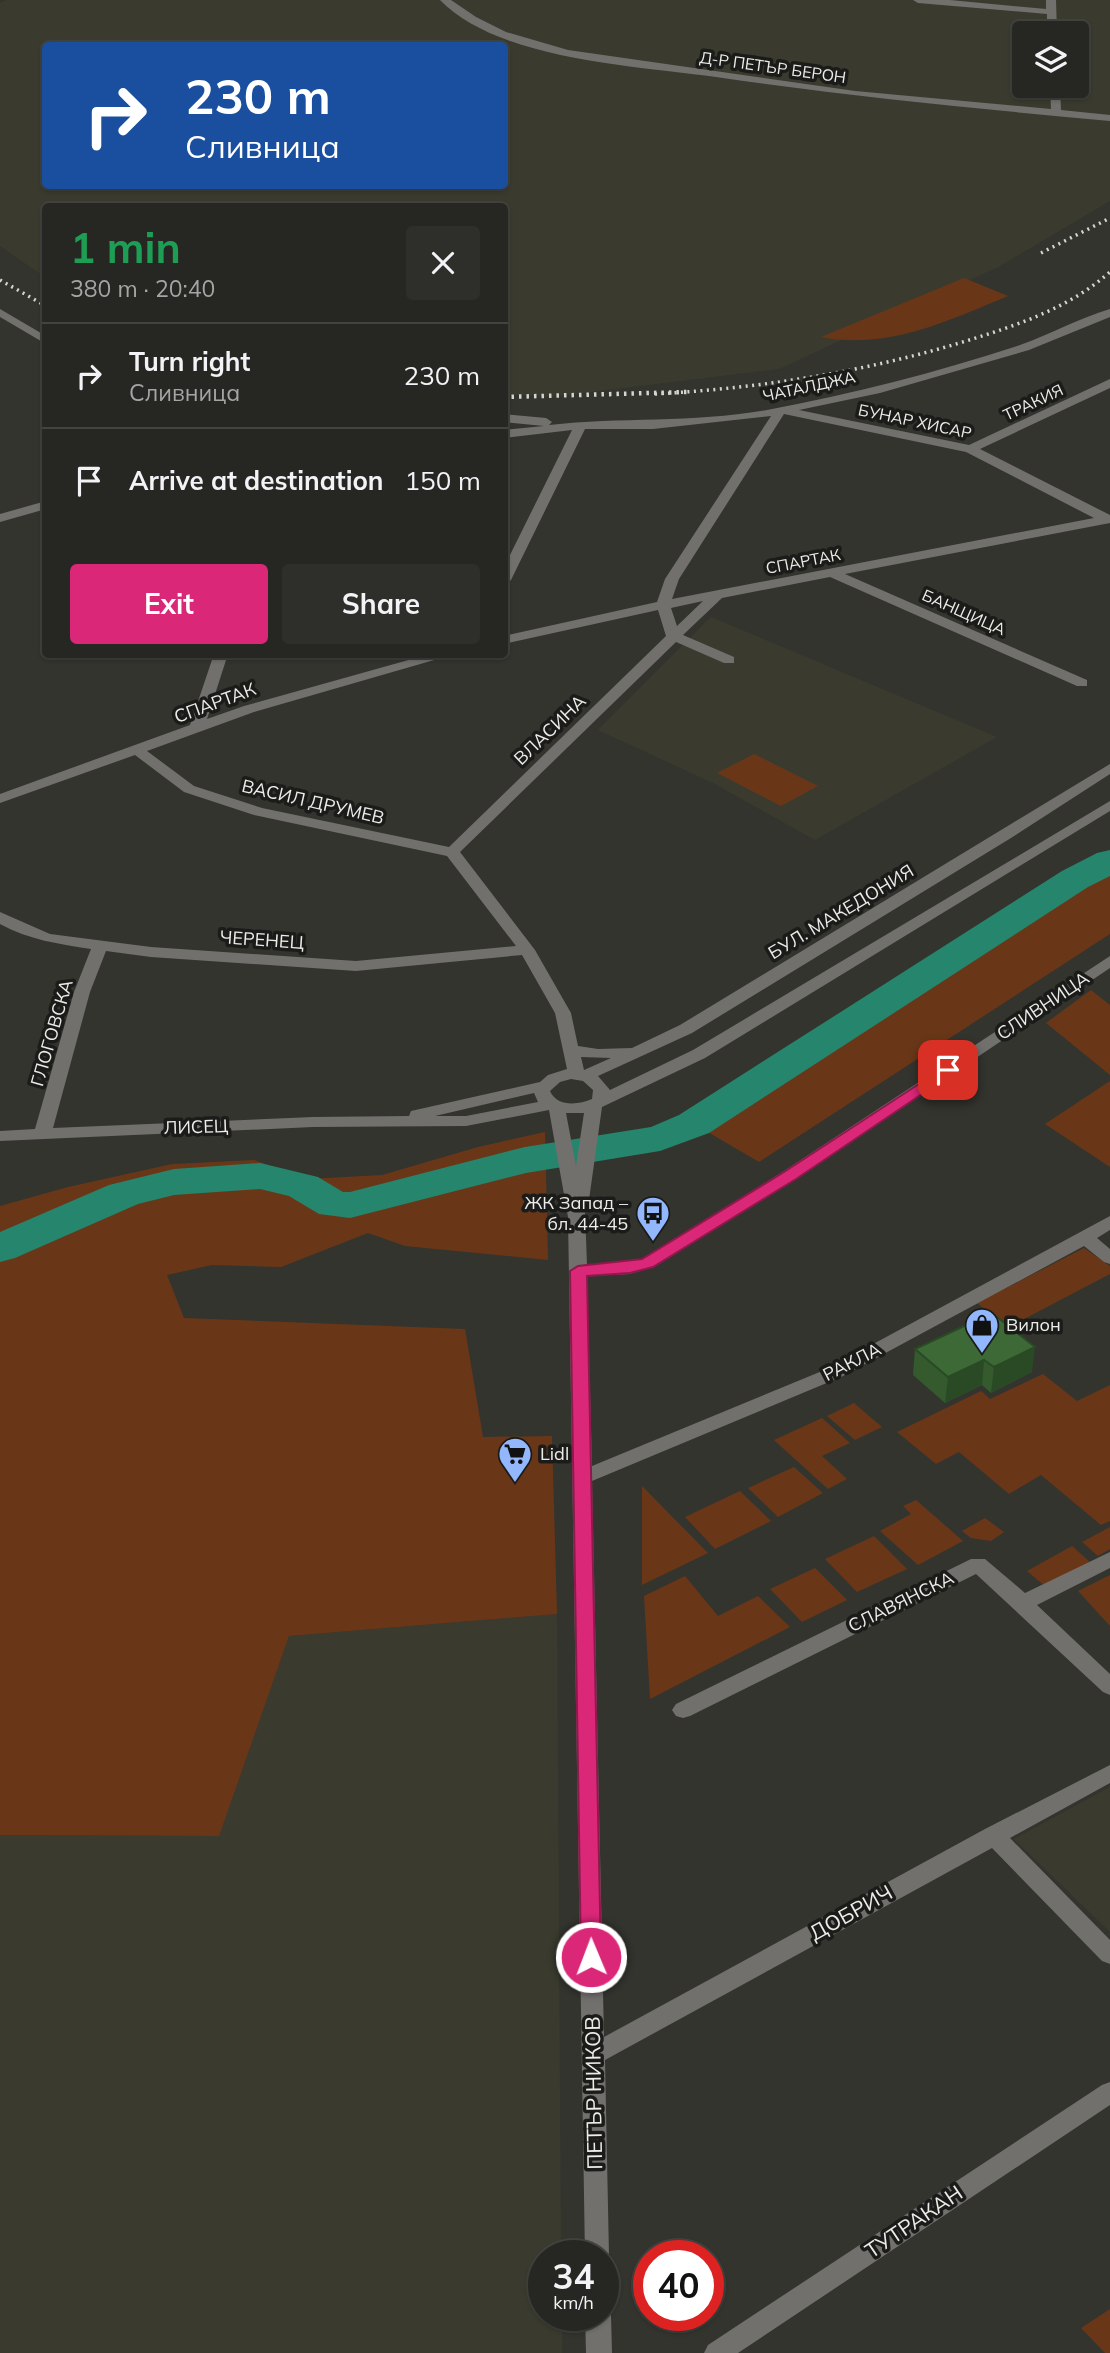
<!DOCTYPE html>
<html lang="en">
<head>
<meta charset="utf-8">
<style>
  :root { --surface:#262722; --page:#2e2f2a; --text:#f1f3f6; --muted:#a4a5a5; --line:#424440; --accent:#db2777 }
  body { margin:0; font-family:Mulish,sans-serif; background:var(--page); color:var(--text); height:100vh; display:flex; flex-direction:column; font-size:26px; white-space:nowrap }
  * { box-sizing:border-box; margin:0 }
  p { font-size:23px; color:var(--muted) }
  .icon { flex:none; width:38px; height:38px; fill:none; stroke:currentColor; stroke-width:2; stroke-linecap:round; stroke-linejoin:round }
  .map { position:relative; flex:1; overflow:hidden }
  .panel { position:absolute; left:42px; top:203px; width:466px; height:455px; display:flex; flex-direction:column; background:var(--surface); border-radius:7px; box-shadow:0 2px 5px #0004,0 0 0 2px var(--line) }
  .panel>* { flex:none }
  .top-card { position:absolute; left:42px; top:42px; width:466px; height:147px; border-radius:7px; box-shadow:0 2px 5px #0004,0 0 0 2px var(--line); background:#1a4fa0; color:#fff; overflow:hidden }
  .tools { position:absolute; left:1012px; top:21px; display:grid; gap:14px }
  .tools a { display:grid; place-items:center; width:77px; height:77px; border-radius:7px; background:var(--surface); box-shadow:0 2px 5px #0004,0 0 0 2px var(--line); font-size:35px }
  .speed { position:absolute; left:528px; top:2240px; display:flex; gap:14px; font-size:35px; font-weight:700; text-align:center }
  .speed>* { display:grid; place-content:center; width:91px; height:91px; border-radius:50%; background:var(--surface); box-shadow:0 2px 5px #0004,0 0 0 2px var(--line); line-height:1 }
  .speed small { font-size:18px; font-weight:400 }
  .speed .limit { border:10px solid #d22; background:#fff; color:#111 }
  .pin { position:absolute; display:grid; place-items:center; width:60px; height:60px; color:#fff; margin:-30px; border-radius:14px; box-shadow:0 4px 10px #0006 }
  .me { position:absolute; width:77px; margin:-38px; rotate:359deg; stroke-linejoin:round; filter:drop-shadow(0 0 5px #0008) }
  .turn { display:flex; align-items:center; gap:24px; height:147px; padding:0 28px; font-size:32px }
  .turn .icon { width:91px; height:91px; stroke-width:2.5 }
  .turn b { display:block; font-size:49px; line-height:60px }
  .round { display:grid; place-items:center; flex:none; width:74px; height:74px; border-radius:7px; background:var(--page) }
  .head { display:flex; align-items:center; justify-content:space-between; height:119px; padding:0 28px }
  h1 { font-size:42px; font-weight:700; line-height:52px; color:#1e9e55 }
  .button { display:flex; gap:14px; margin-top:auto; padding:14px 28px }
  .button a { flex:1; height:80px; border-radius:7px; background:var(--accent); color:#fff; font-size:28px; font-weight:700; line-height:80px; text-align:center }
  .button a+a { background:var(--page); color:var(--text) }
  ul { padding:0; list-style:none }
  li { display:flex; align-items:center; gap:21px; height:105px; padding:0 28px; border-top:2px solid var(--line) }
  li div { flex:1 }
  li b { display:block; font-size:26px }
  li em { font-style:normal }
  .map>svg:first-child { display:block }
  .built { fill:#3a3b2e; fill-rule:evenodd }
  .green { fill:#693718 }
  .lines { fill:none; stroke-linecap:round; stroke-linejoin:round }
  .river { fill:#26856d; fill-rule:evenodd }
  .minor { fill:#72706d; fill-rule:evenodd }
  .rail-far1 { stroke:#d5d5d1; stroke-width:3.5; stroke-dasharray:2 4.5; stroke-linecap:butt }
  .rail { stroke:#d5d5d1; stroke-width:4.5; stroke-dasharray:2.5 5; stroke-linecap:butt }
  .wall { fill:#345a2e }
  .shaded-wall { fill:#2a4a25 }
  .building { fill:#3c6935; stroke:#2a4a25; stroke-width:2 }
  .route { fill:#db2777; stroke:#8e194d; stroke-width:2 }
  .labels { text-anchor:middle; stroke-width:7; stroke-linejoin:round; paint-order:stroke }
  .far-street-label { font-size:16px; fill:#ecece8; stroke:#1b1b19 }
  .street-label { font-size:18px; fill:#ecece8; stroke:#1b1b19 }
  .poi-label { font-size:18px; fill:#ecece8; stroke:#1b1b19; text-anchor:start }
  .near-street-label { font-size:21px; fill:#ecece8; stroke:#1b1b19 }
</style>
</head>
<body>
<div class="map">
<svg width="1110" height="2353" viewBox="0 0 1110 2353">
  <rect width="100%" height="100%" fill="#33342e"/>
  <g class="built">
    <path d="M6,0h1104v201l-110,65 -221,103 -229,28 -46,-3v-188h-458l-1,71 -45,-31v-243zM1024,33h52v53h-52zM46,46h458v140h-458z"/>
    <polygon points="711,617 997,737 815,840 713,783 598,730"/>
    <polygon points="557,1614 561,2256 544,2256 544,2315 562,2315 562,2353 0,2353 0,1835 218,1836 289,1636"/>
    <polygon points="1110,1787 1110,1932 1014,1839"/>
  </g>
  <g class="green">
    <path d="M964,278l44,18c-60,25 -121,54 -187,41z"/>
    <polygon points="754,754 818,786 781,806 717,773"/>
    <polygon points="1110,857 1110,934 759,1162 694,1124"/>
    <polygon points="1091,990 1110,1005 1110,1075 1046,1023"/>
    <polygon points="1110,1081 1110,1167 1045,1124"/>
    <polygon points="545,1132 548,1260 405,1246 368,1233 281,1267 212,1265 167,1275 184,1318 465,1329 483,1437 552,1436 557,1614 289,1636 219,1836 0,1835 0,1206 68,1187 172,1164 254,1160 307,1179 382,1175 478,1147"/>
    <polygon points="1084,1248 1110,1266 1110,1274 1009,1327 977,1303"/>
    <polygon points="1043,1374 1077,1401 1110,1385 1110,1521 1101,1525 1041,1475 1009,1494 959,1452 936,1464 897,1432 981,1391 990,1399"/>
    <polygon points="854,1403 882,1427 855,1440 827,1416"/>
    <polygon points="822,1418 850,1443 822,1456 847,1479 828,1489 774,1440"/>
    <polygon points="794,1467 823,1493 778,1517 748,1488"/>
    <polygon points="642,1486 708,1553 642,1585"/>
    <polygon points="740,1491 771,1521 715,1549 685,1517"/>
    <polygon points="916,1500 963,1541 918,1565 880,1531 911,1514 903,1506"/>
    <polygon points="985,1518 1004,1532 991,1541 971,1538 962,1531"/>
    <polygon points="1110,1527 1110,1549 1098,1556 1082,1542"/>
    <polygon points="874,1536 907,1569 857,1592 825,1559"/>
    <polygon points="1072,1546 1091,1563 1046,1587 1027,1571"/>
    <polygon points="815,1568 847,1600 802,1622 770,1589"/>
    <polygon points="1110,1575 1110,1626 1078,1591"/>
    <polygon points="685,1576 718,1616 758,1596 790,1627 650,1699 644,1596"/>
    <polygon points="1110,2309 1110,2353 1105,2353 1081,2328"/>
  </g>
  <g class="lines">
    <polygon class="river" points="1110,850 1110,876 1088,887 709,1133 660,1151 526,1173 350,1218 319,1214 289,1196 260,1189 174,1195 138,1204 15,1258 0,1262 0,1232 109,1185 174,1169 260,1163 318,1177 343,1192 350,1192 525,1147 651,1127 679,1115 1062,871 1097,853"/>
    <g class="minor">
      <path d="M440,0h11l25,17 30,15 62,18 287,41 196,18 -1,-23h10l1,24 49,5v6c-131,-12 -263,-25 -394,-44 -79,-11 -218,-17 -276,-77z"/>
      <polygon points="913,0 950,0 1046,9 1046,0 1056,0 1057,33 1047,33 1047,14 918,3"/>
      <polygon points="0,309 46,336 46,344 0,317"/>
      <path d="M1110,309v8l-81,33 -149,43 -81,17 170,35 141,-66v9l-130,61 130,66v8l-265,51 242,106v6h-10l-247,-109 -108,21 -39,37 51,22v6h-10l-48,-21 -216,210 75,98 36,63 7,33 20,3 34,-1 48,-23 430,-261v10l-99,64 -319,195 -94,43 12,14 83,-40 417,-249v10l-405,247 -103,49 -14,100 -3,4 2,54 55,-6 142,-88 326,-215v12l-314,211 -142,88 -24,7 -43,2 5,190 235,-97 283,-153v14l-13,8 13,11v15l-6,-2 -20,-16 -243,131 -249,104 12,556 381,-208 125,-64v18l-100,55 100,102v24l-8,-3 -110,-113 -387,212 4,196 -5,8v-8h-19l-17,-1039 -19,-107 -83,16 -153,1 -313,14v-10l35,-2 39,-137 17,-43c-32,-5 -62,-9 -91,-25v-12l50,22 101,13 205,14 160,-15 -69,-90 -193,-41 -70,-23 -49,-37 -135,48v-9l190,-69 24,-71h14l-21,65 37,-13 186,-52h25l-201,58 -107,39 47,35 68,22 187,39 217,-211 -8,-26 -154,34v-8l153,-34 8,-23 106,-163 -118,13h-68l-74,151 -7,4v-17l68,-137 -68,8v-8l40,-4 -40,-4v-8l42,4 6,4 -3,3c72,-8 146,-2 218,-15 85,-16 171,-38 253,-65 31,-11 59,-27 90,-36zM784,414l182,38 128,66 -422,81 7,-20zM703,601l-26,25 -6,-18zM106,951l45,6 205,14 166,-16 33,58 12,56 -19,6 -8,7 -129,29 -2,5 -96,1 -260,11 37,-136zM581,1057l30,1 -27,12zM571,1079l12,2 10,9 -1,9c-14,6 -35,8 -42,-8l10,-9zM534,1093l4,9 -72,14h-31zM566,1113h18l-8,53z"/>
      <polygon points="46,501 46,509 0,522 0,514"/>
      <polygon points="1110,1552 1110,1568 1037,1605 1110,1674 1110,1695 1103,1692 976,1574 690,1716 683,1718 676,1716 672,1710 676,1704 971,1559 985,1559 1025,1593"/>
      <polygon points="1110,2082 1110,2105 738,2353 704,2353 708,2345 1102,2085"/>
      <polygon points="604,2306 611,2315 612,2353 586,2353 585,2315 604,2315"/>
    </g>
    <g class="rail-far1">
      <polyline points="1041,253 1110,218"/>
      <polyline points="0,280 46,306"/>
      <path d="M655,394c106,-6 210,-22 311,-53 52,-16 103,-33 144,-69"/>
    </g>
    <polyline class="rail" points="504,397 687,392"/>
  </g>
  <polygon class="wall" points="992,1313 1032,1372 991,1393 982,1385 945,1403 913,1375 915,1349"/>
  <g class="shaded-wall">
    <polygon points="1035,1347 1032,1372 991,1393 994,1367"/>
    <polygon points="984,1360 982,1385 945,1403 948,1377"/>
  </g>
  <polygon class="building" points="992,1313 1035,1347 994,1367 984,1360 948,1377 915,1349"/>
  <polygon class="route" points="948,1065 953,1067 955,1070 953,1073 796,1179 653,1267 630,1273 587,1276 601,1957 598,1963 591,1965 584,1963 581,1957 570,1271 578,1266 642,1259 784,1172"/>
  <defs>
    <symbol id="bus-pin" viewBox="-11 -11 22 30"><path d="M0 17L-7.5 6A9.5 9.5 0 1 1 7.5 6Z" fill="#92b7fd" stroke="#1b1b19"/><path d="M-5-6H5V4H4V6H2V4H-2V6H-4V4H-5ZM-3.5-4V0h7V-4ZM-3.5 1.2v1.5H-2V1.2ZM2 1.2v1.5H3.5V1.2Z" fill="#111"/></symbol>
    <symbol id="shop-pin" viewBox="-11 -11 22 30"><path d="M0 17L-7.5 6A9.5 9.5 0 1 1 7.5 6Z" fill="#92b7fd" stroke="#1b1b19"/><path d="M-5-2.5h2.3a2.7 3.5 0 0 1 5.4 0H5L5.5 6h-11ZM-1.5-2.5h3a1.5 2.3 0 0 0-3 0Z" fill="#111"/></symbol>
    <symbol id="supermarket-pin" viewBox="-11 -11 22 30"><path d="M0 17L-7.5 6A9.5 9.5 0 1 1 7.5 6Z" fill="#92b7fd" stroke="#1b1b19"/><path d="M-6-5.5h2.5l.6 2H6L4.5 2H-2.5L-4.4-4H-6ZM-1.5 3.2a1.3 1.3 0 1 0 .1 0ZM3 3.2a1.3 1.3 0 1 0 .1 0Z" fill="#111"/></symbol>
  </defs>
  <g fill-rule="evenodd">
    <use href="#bus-pin" x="634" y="1194" width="38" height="52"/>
    <use href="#shop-pin" x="963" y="1306" width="38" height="52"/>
    <use href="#supermarket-pin" x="496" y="1435" width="38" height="52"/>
  </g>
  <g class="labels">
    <g class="far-street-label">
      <text transform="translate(773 67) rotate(8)" y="6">Д-Р ПЕТЪР БЕРОН</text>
      <text transform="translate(809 386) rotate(-12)" y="6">ЧАТАЛДЖА</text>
      <text transform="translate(1033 402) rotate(-25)" y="6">ТРАКИЯ</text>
      <text transform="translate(915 421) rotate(12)" y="6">БУНАР ХИСАР</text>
      <text transform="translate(803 561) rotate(-11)" y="6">СПАРТАК</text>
      <text transform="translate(964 612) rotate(24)" y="6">БАНЩИЦА</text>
    </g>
    <g class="street-label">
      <text transform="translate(215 703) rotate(-20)" y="6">СПАРТАК</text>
      <text transform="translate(550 730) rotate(-44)" y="6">ВЛАСИНА</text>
      <text transform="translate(313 802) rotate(13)" y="6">ВАСИЛ ДРУМЕВ</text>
      <text transform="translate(841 912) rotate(-31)" y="6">БУЛ. МАКЕДОНИЯ</text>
      <text transform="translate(262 940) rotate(4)" y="6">ЧЕРЕНЕЦ</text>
      <text transform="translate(1043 1006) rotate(-34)" y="6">СЛИВНИЦА</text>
      <text transform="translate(52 1033) rotate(-74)" y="6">ГЛОГОВСКА</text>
      <text transform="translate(196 1127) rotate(-2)" y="6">ЛИСЕЦ</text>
      <text transform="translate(852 1362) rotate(-27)" y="6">РАКЛА</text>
      <text transform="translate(901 1602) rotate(-26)" y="6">СЛАВЯНСКА</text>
    </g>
    <g class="poi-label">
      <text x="628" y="1209" text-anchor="end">ЖК Запад –<tspan x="628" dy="21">бл. 44-45</tspan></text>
      <text x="1006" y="1331">Вилон</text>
      <text x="540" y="1460">Lidl</text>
    </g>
    <g class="near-street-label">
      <text transform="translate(851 1913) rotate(-29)" y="7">ДОБРИЧ</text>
      <text transform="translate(594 2093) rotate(-91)" y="7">ПЕТЪР НИКОВ</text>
      <text transform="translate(914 2222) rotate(-34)" y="7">ТУТРАКАН</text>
    </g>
  </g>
</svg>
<div class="tools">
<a><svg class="icon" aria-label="layers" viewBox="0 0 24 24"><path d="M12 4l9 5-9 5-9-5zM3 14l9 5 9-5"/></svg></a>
</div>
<div class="speed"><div>34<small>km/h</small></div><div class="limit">40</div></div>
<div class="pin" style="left:948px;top:1070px;background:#d93025"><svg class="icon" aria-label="arrive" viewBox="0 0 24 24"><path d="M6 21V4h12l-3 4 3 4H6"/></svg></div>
<svg class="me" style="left:591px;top:1957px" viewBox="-20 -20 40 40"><circle r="17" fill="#db2777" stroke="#fff" stroke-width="3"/><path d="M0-11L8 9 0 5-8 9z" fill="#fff"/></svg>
<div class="top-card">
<div class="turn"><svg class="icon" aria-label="right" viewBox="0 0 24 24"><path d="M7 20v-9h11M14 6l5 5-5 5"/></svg><div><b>230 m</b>Сливница</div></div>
</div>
<section class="panel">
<div class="head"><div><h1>1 min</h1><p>380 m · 20:40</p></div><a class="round"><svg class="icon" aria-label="close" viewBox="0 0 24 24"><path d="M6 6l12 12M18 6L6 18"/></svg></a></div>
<ul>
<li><svg class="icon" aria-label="right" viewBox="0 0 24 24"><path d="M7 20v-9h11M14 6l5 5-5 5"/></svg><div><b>Turn right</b><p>Сливница</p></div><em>230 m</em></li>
<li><svg class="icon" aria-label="arrive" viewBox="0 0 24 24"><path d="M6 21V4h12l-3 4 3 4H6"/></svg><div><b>Arrive at destination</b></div><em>150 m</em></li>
</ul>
<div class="button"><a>Exit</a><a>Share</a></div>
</section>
</div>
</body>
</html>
